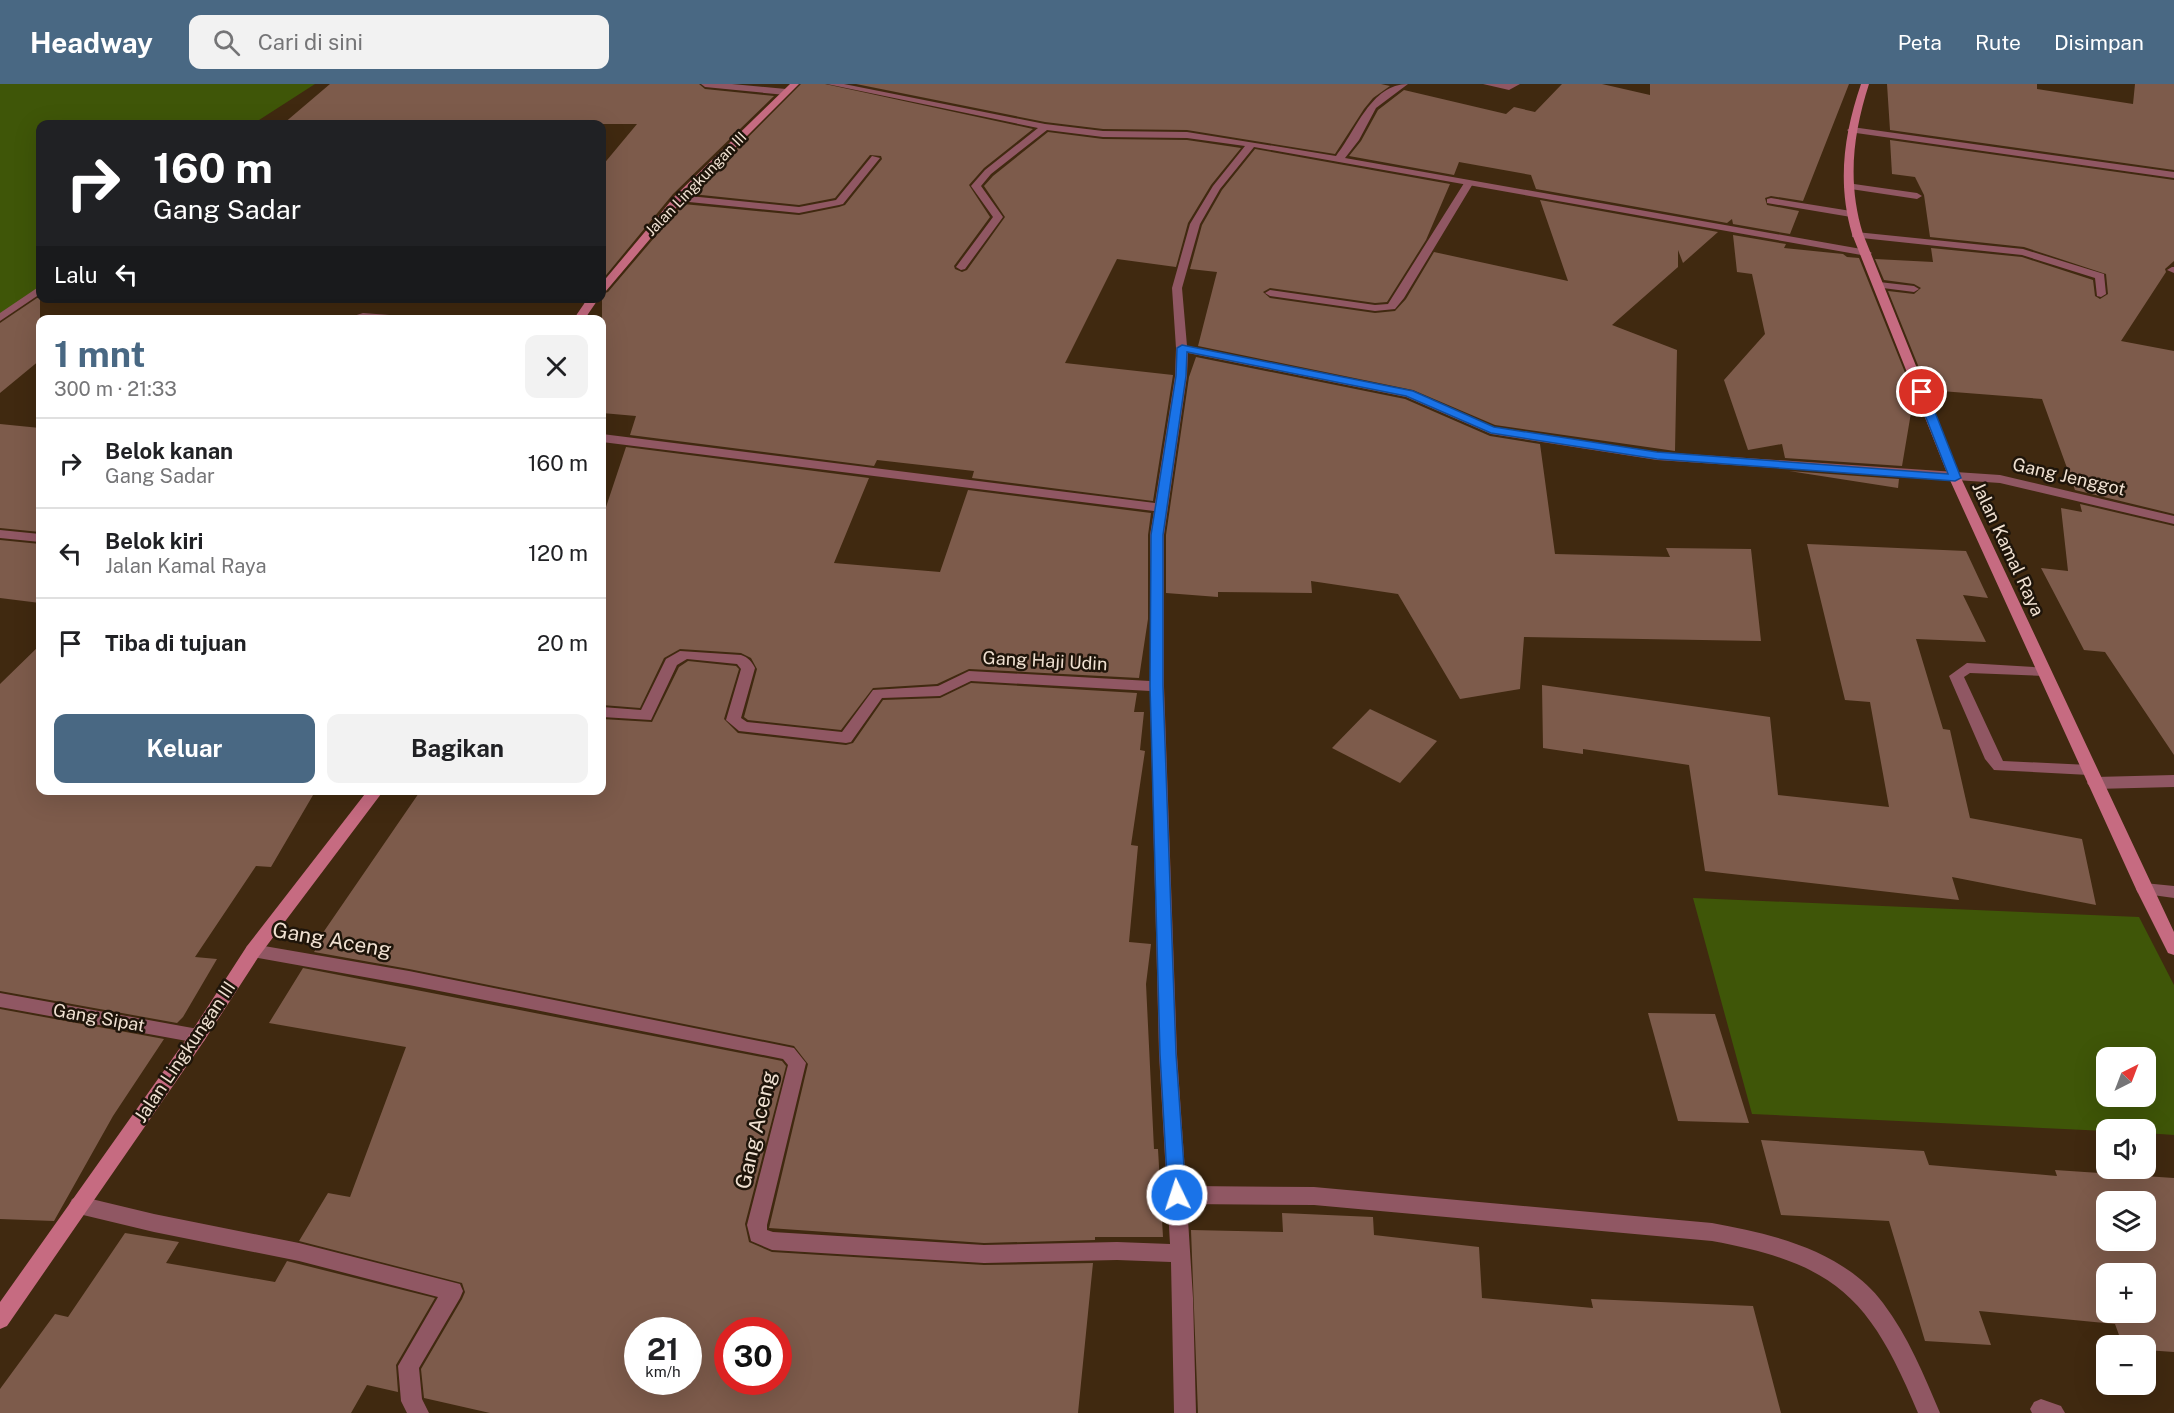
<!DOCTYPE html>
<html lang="id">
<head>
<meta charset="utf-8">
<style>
  :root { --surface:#fff; --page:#f2f2f2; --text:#202124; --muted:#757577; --line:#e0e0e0; --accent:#496883 }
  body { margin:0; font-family:"Public Sans",sans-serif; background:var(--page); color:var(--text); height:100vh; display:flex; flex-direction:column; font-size:22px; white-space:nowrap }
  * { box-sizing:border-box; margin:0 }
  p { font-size:20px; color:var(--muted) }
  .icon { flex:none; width:33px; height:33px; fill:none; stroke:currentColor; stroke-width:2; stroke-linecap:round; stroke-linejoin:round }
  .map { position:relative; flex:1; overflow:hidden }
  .sheet { position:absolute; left:36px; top:231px; width:570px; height:480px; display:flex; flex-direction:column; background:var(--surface); border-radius:12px; box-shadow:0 6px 24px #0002 }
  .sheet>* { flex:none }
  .guide { position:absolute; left:36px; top:36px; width:570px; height:183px; border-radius:12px; box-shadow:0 6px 24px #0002; background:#202124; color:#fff; overflow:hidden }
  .needle { width:39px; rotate:42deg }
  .tools { position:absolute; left:2096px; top:963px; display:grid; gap:12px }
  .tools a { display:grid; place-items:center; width:60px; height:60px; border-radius:12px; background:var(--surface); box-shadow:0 6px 24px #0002; font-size:30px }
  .speed { position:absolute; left:624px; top:1233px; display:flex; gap:12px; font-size:30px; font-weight:700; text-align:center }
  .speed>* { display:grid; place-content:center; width:78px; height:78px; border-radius:50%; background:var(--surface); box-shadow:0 6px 24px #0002; line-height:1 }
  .speed small { font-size:15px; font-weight:400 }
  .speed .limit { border:9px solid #d22; background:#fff; color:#111 }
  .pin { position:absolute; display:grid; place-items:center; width:51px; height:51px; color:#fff; margin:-26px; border:3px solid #fff; border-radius:50%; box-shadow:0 2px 6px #0007 }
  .me { position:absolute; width:66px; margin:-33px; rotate:356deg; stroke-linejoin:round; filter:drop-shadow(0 0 4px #0008) }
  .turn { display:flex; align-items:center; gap:21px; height:126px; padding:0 18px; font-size:27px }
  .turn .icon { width:78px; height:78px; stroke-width:2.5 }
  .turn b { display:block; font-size:42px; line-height:51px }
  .then { display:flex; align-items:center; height:57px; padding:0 18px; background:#0003; gap:12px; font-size:22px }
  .round { display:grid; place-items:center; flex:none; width:63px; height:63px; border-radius:12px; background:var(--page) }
  .head { display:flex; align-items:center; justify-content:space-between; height:102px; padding:0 18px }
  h1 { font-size:36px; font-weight:700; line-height:45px; color:var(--accent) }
  .primary-button { display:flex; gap:12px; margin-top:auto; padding:12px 18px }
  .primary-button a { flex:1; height:69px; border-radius:12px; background:var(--accent); color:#fff; font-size:24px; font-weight:700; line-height:69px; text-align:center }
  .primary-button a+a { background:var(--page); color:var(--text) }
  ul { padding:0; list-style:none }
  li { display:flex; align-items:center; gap:18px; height:90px; padding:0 18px; border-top:2px solid var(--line) }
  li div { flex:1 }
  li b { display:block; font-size:22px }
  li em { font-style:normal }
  header { display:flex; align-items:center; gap:36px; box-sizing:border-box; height:84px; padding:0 30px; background:var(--accent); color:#fff }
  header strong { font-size:28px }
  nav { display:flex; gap:33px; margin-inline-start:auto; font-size:21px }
  .search { width:420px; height:54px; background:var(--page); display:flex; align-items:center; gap:15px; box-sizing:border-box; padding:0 21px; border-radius:12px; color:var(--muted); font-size:22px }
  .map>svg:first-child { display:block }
  .green { fill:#3f5608; fill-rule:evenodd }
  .building { fill:#7d5b4b; fill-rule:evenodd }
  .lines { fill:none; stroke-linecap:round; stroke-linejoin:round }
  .lane { fill:#905763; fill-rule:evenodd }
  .street { fill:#905763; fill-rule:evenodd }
  .secondary { fill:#c66b81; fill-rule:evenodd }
  .route { fill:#1a73e8; stroke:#114b97; stroke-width:1.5 }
  .labels { text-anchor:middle; stroke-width:5; stroke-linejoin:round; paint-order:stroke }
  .far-street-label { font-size:15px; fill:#f0e1d2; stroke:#1f150a }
  .street-label { font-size:18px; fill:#f0e1d2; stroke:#1f150a }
  .near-street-label { font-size:21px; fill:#f0e1d2; stroke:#1f150a }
</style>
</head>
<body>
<header>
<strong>Headway</strong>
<div class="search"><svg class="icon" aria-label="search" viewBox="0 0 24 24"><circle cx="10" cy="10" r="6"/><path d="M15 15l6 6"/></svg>Cari di sini</div>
<nav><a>Peta</a><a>Rute</a><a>Disimpan</a></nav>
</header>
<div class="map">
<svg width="2174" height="1329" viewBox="0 0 2174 1329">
  <rect width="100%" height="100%" fill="#402910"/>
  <g class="green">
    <polygon points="0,0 315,0 253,40 40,40 40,205 0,236"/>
    <path d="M1693,814l446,19 35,68v150l-29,-2v-3l-39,1 -354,-17zM2106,974h39v38h-39z"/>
  </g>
  <g class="building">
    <polygon points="330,0 699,0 705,5 774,12 673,110 602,196 602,82 637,40 283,40"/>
    <polygon points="801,0 825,0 1033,45 984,84 969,101 990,133 954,182 955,185 962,188 967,186 1005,133 984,102 993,92 1048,48 1103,55 1187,56 1241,64 1211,101 1188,139 1176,183 1117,175 1065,279 1173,291 1153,417 972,394 974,387 877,376 874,382 630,351 636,332 602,329 602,210 608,208 683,120 799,131 839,123 845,121 882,75 881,72 870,71 835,114 799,121 692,110"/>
    <polygon points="856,0 1381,0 1390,2 1373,14 1364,25 1335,70 1187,46 1103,45 1045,38"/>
    <polygon points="1562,0 1602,0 1650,11 1650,0 1849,0 1803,117 1771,112 1765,114 1767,121 1799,127 1790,150 1733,140 1732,135 1727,139 1536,105 1531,91 1459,78 1454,91 1349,72 1361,57 1378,26 1404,6 1506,30 1514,23 1535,28"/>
    <polygon points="1887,0 2037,0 2037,5 2133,20 2135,0 2174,0 2174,86 1890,46"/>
    <polygon points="1890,56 2174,96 2174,177 2165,185 2166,188 2121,257 2174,267 2174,430 2075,406 2042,315 1928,306 1888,207 1914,210 1921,204 1914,200 1884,196 1875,175 1933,178 1931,164 2022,173 2093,196 2095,212 2100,215 2108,210 2106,190 2024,163 1930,153 1924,111 1915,93 1892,90"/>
    <polygon points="1255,65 1450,100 1426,156 1387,218 1375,219 1270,204 1263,208 1270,214 1375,229 1395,227 1406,215 1434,168 1568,197 1540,116 1718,148 1683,179 1678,166 1678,183 1612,241 1677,266 1675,367 1495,341 1413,306 1198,262 1217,188 1190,185 1202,141 1222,106"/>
    <polygon points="1733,151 1786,160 1784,164 1843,170 1847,173 1859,174 1914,311 1902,382 1785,374 1782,360 1748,366 1724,296 1765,250 1752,190 1737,188"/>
    <polygon points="37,214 40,214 40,276 0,309 0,239"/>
    <polygon points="1196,273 1405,315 1490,352 1540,360 1555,470 1670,473 1666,464 1751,465 1761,557 1524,553 1520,605 1460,615 1398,510 1311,497 1312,509 1218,508 1218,513 1166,509 1166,451 1189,293"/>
    <polygon points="0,340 40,344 40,448 0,444"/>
    <polygon points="626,363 869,394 834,479 940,488 968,406 1151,429 1148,451 1148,535 1139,594 969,585 937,600 873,604 841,646 748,636 744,633 757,585 751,574 741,569 680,565 664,574 640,624 602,621 602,435"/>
    <polygon points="1789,387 1899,395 1898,404"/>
    <polygon points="2080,420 2174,442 2174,671 2105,568 2084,566 2041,484 2068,487 2061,424 2082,428"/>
    <polygon points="0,456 40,460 40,519 0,514"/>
    <polygon points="1807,460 1966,467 1988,514 1963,511 1986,558 1916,555 1943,645 1950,646 1970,734 2082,755 2096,821 1952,793 1959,816 1705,787 1689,681 1583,665 1583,670 1543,664 1542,601 1770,633 1778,711 1889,723 1870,618 1845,616"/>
    <polygon points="40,561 40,706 316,706 271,783 256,782 195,873 217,875 183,933 177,939 0,907 0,600"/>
    <polygon points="688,577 736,582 739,585 724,635 738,649 846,661 853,659 883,616 940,614 971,599 1137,609 1134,628 1144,628 1140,666 1145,667 1131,761 1138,762 1129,858 1151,860 1146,900 1154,1065 1158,1065 1163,1153 1095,1153 1095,1156 984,1159 769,1144 808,980 794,962 409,885 314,868 321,857 318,856 421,706 602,706 602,635 652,638 679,583"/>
    <polygon points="1370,625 1437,657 1400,699 1332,664"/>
    <path d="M303,884l479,93 4,5 -41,158 4,18 23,10 212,13 109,-2 -15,150h-588l-66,-15 -3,-29 41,-70 3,-7 -3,-9 -163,-42 29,-48 22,4 56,-150 -137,-24zM638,1246h50v52h-50zM728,1246h50v52h-50z"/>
    <polygon points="0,925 164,955 113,1032 54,1137 0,1135"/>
    <polygon points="1648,929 1715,930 1749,1039 1678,1037"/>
    <path d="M1761,1056l163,11 5,14 128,11 -2,-6 119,8v174l-29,-2v-4h-22l-8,-22 -136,-13 12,34 -66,-4 -36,-120 -108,-6zM2106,1118h39v38h-39zM2106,1190h39v38h-39z"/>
    <polygon points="1282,1129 1373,1133 1374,1151 1479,1163 1482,1214 1593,1224 1591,1215 1753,1222 1781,1329 1198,1329 1191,1146 1283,1148"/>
    <polygon points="125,1149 179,1158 166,1179 275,1198 287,1177 435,1214 396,1281 398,1308 367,1301 351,1329 0,1329 0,1305 55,1230 68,1233"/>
  </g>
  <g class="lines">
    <g class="lane">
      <polygon points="872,72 880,74 843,120 839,121 799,129 679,117 674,114 679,111 799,123 836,116"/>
      <polygon points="1466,96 1474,98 1404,214 1395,225 1375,227 1270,212 1265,209 1270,206 1375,221 1388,220"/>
      <polygon points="1847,99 1917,109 1922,112 1917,115 1844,104 1844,100"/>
      <polygon points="1879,198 1914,202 1919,205 1914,208 1875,203 1874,201"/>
      <polygon points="1967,579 2049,584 2051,587 2044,592 1970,589 1964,593 2003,677 2089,681 2094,682 2097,686 2094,690 2089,691 1994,686 1985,675 1949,592"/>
      <polygon points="2144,799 2174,802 2174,814 2138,809 2136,805 2138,801"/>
      <polygon points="2041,1315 2061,1322 2065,1329 2032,1329 2030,1325 2034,1318"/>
    </g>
    <g class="street">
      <polygon points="701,0 732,0 786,5 790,8 786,11 705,3"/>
      <path d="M827,0h17l201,40 58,7 84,1 149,24c20,-25 35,-72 72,-72l-32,24 -17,32 -14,18 522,92 5,3 -5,3 -613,-109 -34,42 -20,35 -18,64 5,58 226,46 81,35 163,25 343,23 174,41v8l-174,-41 -343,-23 -166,-26 -85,-37 -218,-44 -1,23 -23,159v151l13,368 9,132 128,1 398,36c61,11 132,28 171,80 25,33 41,72 57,110h-22c-48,-115 -81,-149 -206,-172l-398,-36 -127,-1 6,94 3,115h-22l-3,-151 -54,-2 -133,3 -212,-13 -21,-9 -4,-16 41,-160 -5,-6 -374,-74 -162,-29 -2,-5 2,-5 6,-2 156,27 385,77 12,15 -39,162v5l6,2 211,13 133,-3 53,2 -11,-190 -9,-363 -179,-10 -31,15 -58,2 -31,44 -5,1 -107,-12 -13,-11 15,-51 -4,-5 -50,-5 -10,6 -26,55 -49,-3v-10l39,3 25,-51 14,-8 61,4c7,2 11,7 14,13l-14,50 6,4 95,10 31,-42 65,-4 31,-15 181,10v-146l4,-24 -552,-69v-8l553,69 20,-127 1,-28 -4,-60 18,-64 23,-38 32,-40 -58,-8 -84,-1 -56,-7 -56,44 -10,12 22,31 -38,52 -4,1 -5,-3 37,-50 -22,-31 14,-16 53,-42z"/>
      <polygon points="1483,0 1520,0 1509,6"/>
      <polygon points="1852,43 2174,88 2174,94 1849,48 1847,46"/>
      <polygon points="1771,114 1851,127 1856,130 1851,133 1767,119 1767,115"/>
      <polygon points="1856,148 2023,165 2104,190 2106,210 2101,213 2097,212 2095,194 2022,171 1852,153 1852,149"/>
      <polygon points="2172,183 2174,183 2174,189 2167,186"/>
      <polygon points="40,202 40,210 0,237 0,229"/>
      <polygon points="363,229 416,233 421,236 341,236"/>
      <polygon points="0,446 40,450 40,458 0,454"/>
      <polygon points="2174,691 2174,703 2095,705 2090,703 2087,699 2090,695 2095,693"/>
      <polygon points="0,909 198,945 204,947 207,952 204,957 198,959 0,923"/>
      <polygon points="79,1112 154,1130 299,1159 460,1200 463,1207 460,1214 419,1284 422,1315 429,1329 407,1329 401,1317 398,1282 438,1213 299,1177 154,1148 79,1130 72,1127 69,1121 72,1115"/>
    </g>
    <g class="secondary">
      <polygon points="790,0 799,0 683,116 606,207 602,208 602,199 675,112"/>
      <path d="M1861,0h8c-16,50 -22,98 -6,150l98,244 213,454v23l-6,-2 -32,-64 -187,-411 -97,-244c-15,-52 -8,-100 9,-150z"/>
      <polygon points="588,214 599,214 584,236 573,236"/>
      <polygon points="368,706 384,706 259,872 204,957 7,1242 0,1245 0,1218 192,947 247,862"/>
    </g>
  </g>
  <polygon class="route" points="1182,261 1413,307 1494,343 1657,368 1948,390 1916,308 1922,305 1927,308 1961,394 1955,397 1657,375 1491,349 1406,312 1187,268 1186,292 1163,451 1163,602 1176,970 1186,1111 1183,1116 1177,1119 1171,1116 1168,1111 1160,970 1150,602 1151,451 1176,292 1177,264"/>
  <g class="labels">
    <g class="far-street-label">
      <text transform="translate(696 100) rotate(-46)" y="5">Jalan Lingkungan III</text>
    </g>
    <g class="street-label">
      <text transform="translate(2069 393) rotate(13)" y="6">Gang Jenggot</text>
      <text transform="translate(2008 465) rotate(65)" y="6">Jalan Kamal Raya</text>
      <text transform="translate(1045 577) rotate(3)" y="6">Gang Haji Udin</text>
      <text transform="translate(99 934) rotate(10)" y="6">Gang Sipat</text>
      <text transform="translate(185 968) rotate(-56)" y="6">Jalan Lingkungan III</text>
    </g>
    <g class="near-street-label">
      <text transform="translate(332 856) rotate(10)" y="7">Gang Aceng</text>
      <text transform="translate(756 1046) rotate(-77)" y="7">Gang Aceng</text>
    </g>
  </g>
</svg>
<div class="tools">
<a><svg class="needle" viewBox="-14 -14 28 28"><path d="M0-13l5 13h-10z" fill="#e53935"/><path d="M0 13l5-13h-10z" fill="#757577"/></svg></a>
<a><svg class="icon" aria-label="sound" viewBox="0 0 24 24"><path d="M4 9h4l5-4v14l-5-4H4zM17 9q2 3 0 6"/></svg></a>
<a><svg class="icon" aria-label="layers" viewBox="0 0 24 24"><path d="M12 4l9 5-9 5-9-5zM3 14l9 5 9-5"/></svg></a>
<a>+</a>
<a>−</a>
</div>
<div class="speed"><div>21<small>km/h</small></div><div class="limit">30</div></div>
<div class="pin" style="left:1922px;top:308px;background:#d93025"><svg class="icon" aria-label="arrive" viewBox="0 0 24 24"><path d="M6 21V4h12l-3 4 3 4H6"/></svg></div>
<svg class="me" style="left:1177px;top:1111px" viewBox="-20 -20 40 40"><circle r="17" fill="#1a73e8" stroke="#fff" stroke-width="3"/><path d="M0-11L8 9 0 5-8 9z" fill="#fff"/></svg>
<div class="guide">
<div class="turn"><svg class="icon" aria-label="right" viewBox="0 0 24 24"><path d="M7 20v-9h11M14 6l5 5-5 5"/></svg><div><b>160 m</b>Gang Sadar</div></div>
<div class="then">Lalu<svg class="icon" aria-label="left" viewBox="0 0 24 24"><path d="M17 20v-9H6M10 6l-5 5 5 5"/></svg></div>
</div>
<section class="sheet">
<div class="head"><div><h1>1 mnt</h1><p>300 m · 21:33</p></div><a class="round"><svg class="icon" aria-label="close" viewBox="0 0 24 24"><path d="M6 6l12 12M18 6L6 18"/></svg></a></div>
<ul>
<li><svg class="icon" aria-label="right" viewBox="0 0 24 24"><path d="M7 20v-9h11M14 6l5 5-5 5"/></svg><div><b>Belok kanan</b><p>Gang Sadar</p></div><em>160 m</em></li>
<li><svg class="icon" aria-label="left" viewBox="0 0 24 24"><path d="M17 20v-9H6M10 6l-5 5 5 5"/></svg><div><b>Belok kiri</b><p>Jalan Kamal Raya</p></div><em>120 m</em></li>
<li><svg class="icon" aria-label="arrive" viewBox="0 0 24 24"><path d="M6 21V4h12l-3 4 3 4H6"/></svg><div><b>Tiba di tujuan</b></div><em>20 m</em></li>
</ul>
<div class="primary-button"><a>Keluar</a><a>Bagikan</a></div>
</section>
</div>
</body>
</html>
